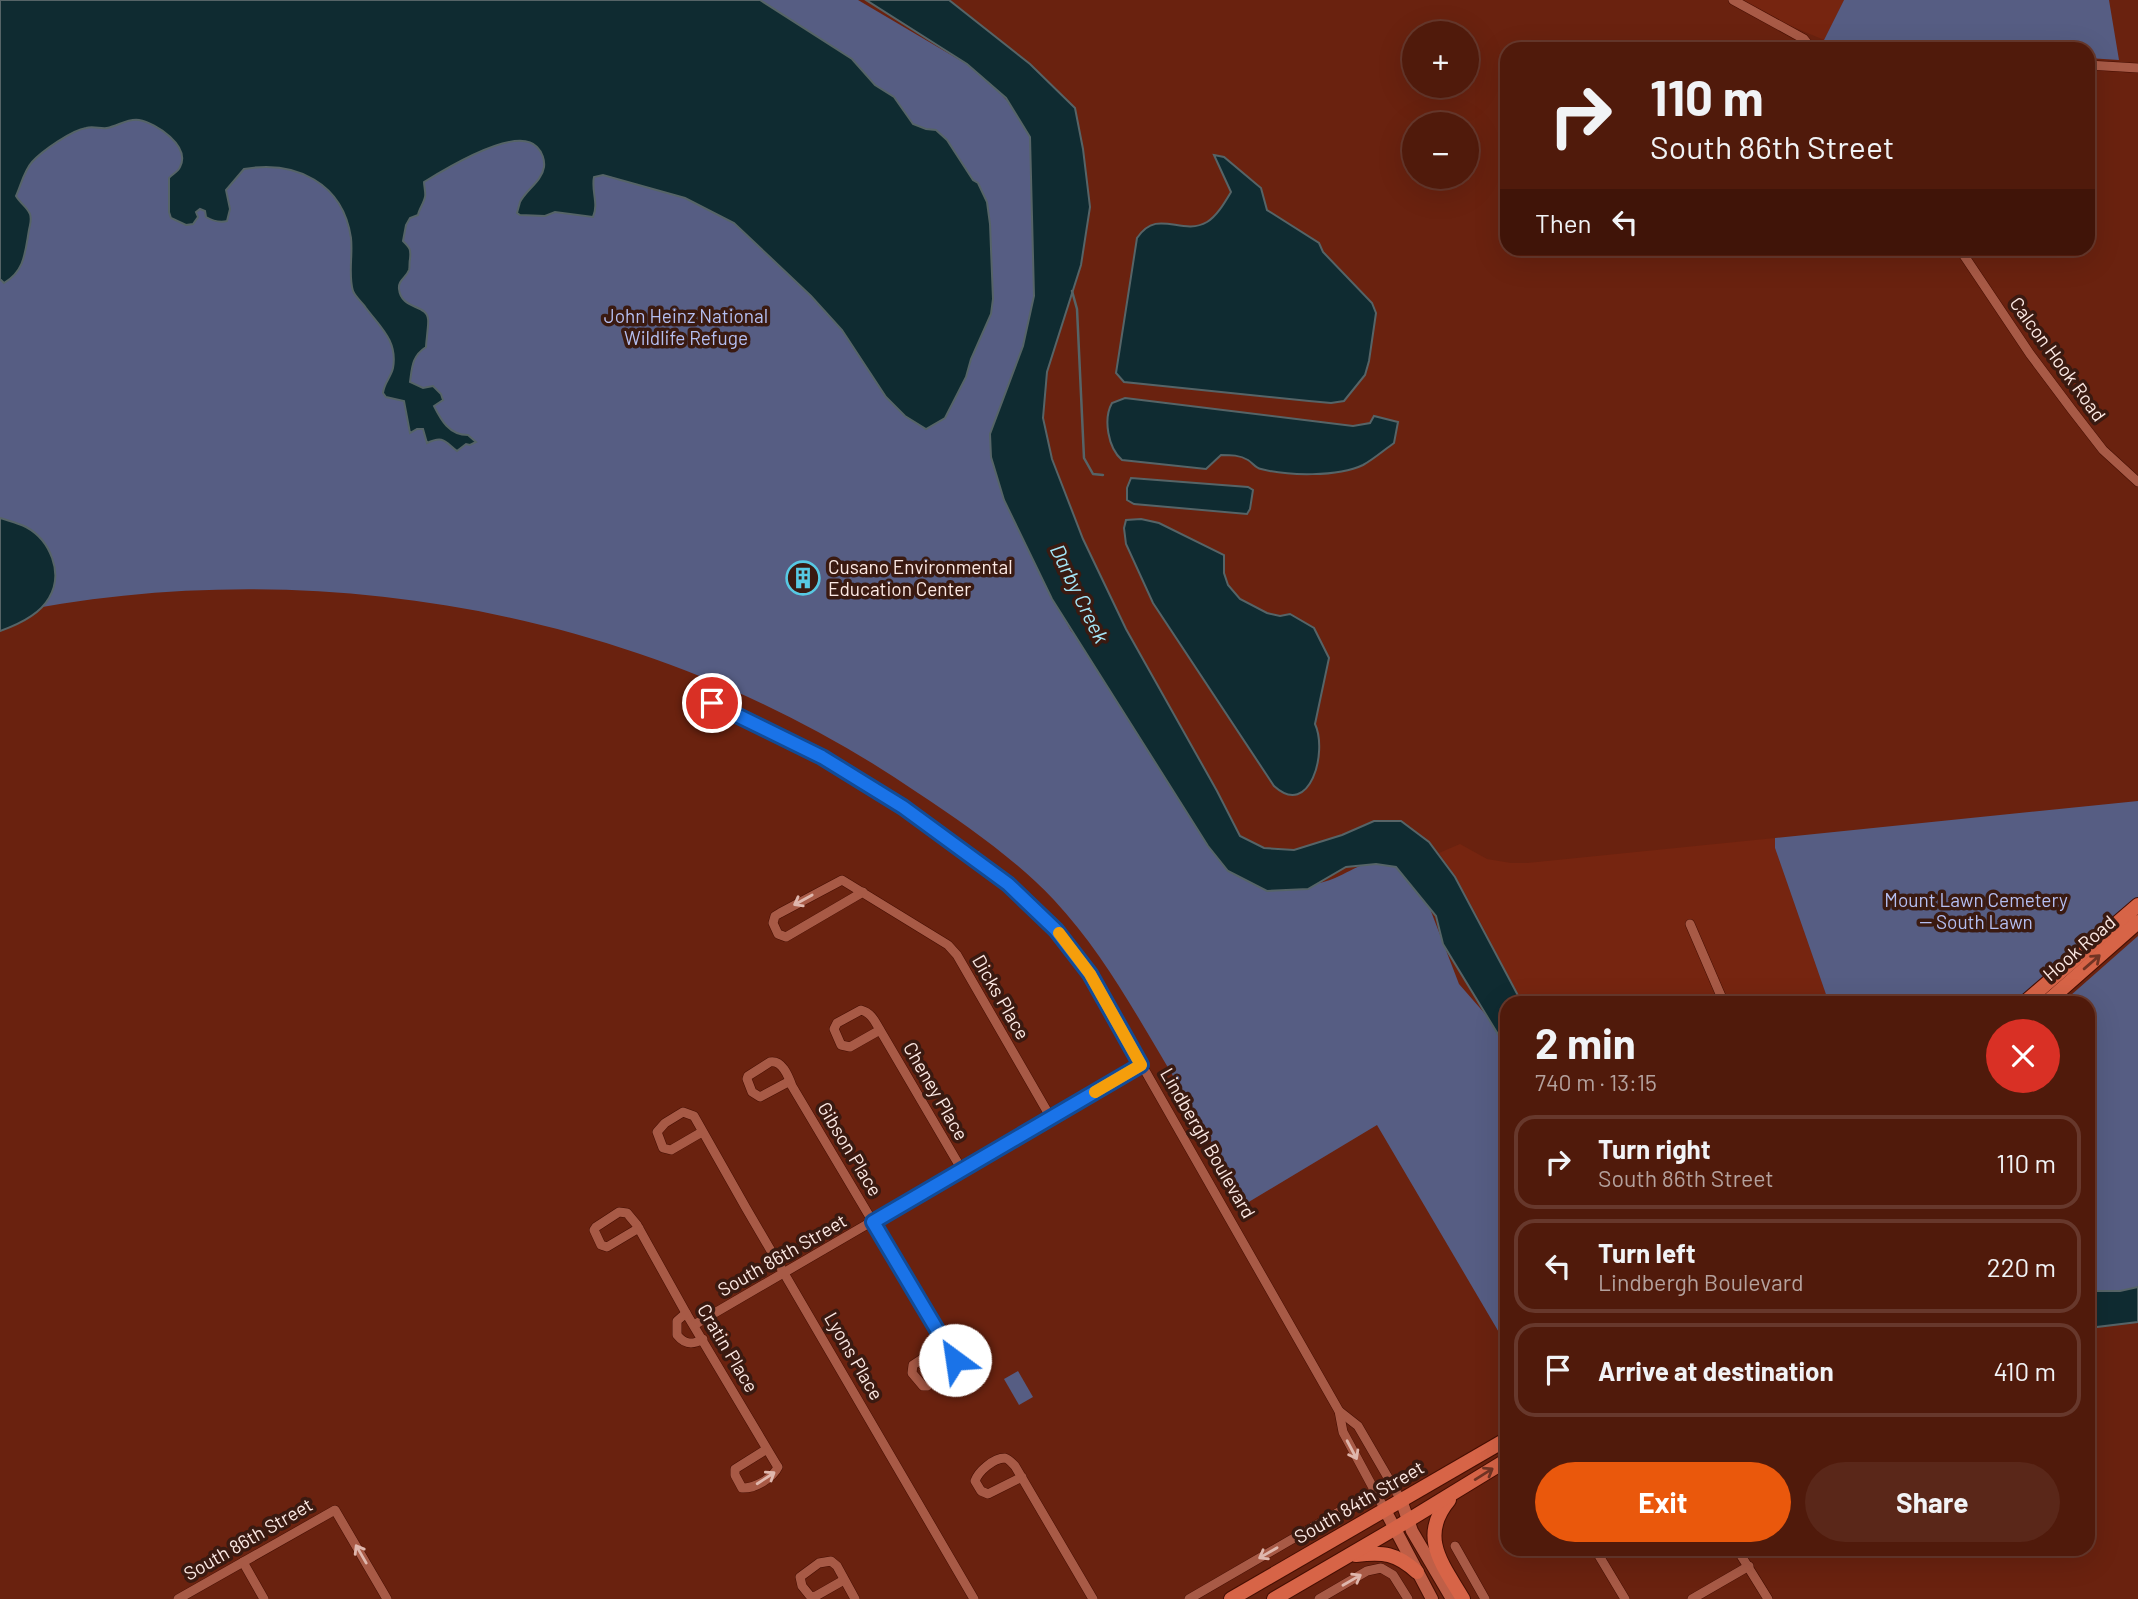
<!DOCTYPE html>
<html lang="en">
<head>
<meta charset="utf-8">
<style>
  :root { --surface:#501a0b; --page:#5a2719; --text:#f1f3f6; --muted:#b4a19d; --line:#67382c; --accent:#ea580c }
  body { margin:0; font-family:Barlow,sans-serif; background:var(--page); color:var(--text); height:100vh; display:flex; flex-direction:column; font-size:26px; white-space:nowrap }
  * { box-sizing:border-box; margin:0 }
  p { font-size:23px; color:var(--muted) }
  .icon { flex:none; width:38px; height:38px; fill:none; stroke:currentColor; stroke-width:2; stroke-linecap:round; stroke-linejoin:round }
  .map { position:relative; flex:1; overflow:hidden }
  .details { position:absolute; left:1500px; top:996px; width:595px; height:560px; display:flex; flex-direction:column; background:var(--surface); border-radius:21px; box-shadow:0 7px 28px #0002,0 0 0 2px var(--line) }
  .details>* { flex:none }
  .banner { position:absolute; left:1500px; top:42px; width:595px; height:214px; border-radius:21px; box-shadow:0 7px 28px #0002,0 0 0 2px var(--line); background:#501a0b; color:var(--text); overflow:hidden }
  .fabs { position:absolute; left:1402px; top:21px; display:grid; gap:14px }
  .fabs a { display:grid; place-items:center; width:77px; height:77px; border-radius:50%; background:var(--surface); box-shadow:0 7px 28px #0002,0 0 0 2px var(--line); font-size:35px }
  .pin { position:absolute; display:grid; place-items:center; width:60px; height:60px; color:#fff; margin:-30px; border:4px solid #fff; border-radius:50%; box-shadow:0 2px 7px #0007 }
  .me { position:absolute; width:77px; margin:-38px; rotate:329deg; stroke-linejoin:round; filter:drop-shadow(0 0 5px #0008) }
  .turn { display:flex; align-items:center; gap:24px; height:147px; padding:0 35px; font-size:32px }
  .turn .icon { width:91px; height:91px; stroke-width:2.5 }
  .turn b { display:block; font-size:49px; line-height:60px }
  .then { display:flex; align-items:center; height:66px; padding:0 35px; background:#0003; gap:14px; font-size:26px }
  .round { display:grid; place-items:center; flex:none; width:74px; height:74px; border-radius:37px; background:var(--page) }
  .overview { display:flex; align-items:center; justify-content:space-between; height:119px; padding:0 35px }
  h1 { font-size:42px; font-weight:700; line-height:52px }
  .primary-button { display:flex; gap:14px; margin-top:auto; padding:14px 35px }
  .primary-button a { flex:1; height:80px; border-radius:42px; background:var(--accent); color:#fff; font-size:28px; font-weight:700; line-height:80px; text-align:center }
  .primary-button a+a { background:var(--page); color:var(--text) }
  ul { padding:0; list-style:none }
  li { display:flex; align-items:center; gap:21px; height:94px; margin:0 14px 10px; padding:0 21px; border:4px solid var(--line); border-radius:21px }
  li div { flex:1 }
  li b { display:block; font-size:26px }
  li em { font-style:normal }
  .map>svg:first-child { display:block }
  .built { fill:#762510 }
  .green { fill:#565d83 }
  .water { fill:#0f2b31; stroke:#566467; stroke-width:2 }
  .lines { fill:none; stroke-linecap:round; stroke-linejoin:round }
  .stream { stroke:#566467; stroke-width:2.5 }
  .street-casing { stroke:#450e02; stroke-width:10 }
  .secondary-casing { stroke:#450e02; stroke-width:14 }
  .primary-casing { stroke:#450e02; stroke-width:16 }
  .street { stroke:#a85a46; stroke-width:9 }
  .secondary { stroke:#bf5f47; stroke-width:12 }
  .primary { stroke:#d76447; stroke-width:14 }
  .oneway { stroke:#dfb7ad }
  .oneway2 { stroke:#713424 }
  .route-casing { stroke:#114b97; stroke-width:18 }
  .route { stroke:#1a73e8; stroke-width:12 }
  .slow { stroke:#f59e0b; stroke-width:12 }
  .labels { text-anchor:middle; stroke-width:7; stroke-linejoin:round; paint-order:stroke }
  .park-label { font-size:19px; fill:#b5bff1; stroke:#3a1a11 }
  .street-label { font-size:19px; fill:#fce9e4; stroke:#3a1a11 }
  .poi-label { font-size:19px; fill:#fce9e4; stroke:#3a1a11; text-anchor:start }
  .water-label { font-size:21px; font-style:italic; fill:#a4e7f8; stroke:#3a1a11 }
</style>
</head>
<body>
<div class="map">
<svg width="2138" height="1599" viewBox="0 0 2138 1599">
  <rect width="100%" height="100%" fill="#6a220f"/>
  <g class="built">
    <polygon points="1730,0 1844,0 1824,40"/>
    <polygon points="1775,838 1775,848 1829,1003 1522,1003 1480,921 1456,877 1439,853 1460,844 1487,859 1511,863 1527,863"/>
  </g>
  <g class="green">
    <path d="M0,0h858l122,72 34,36 24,44 11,62 -20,127 22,254 20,36 9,10 150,229c27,24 73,21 105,8 10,-4 20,-11 30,-14 9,-3 19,-3 28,-4l34,41 32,83 48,55v307l-130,-221 -130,78c-29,-50 -58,-100 -87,-149 -32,-54 -63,-108 -106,-154 -40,-42 -88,-75 -136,-107 -265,-182 -604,-244 -918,-178z"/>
    <polygon points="1844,0 2109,0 2119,60 2088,58 2088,49 1831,49 1824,40"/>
    <polygon points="2138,801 2138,897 2016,1003 1829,1003 1775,848 1775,838"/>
    <polygon points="2138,936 2138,1302 2088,1304 2088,1003 2062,1003"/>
    <polygon points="1018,1371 1033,1397 1019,1405 1004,1379"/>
  </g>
  <g class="water">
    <path d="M0,0h760l92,59 23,26 19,12 19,27 13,5 10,1 11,10 26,40 5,3 9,19 3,22 3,75 -2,15 -20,45 -5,18 -21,41 -19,11 -21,-13 -19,-19 -44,-67 -31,-34 -77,-73 -49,-25 -82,-23 -9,2c-3,13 5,27 -1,40l-38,-5 -10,4 -25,-1 -3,-2c1,-4 2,-7 3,-11 6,-12 22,-21 24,-35 1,-7 -2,-15 -7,-20 -20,-22 -92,22 -113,35 0,4 2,11 1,15 -1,6 -6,12 -7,18l-8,3 -4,7 -3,16c7,7 8,8 7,18 -1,4 0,8 -1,11 -3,8 -11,10 -10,19 2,21 28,15 29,30 1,4 -2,23 -2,28 -14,9 -14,20 -16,35l13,6 10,-2 8,8 2,6 -9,6c7,14 15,29 34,29l8,7 -6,3 -4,-1 -9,7c-12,-9 -13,-16 -30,-8l-4,-14h-6l-7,4 -6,-32 -18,-4 -3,-4c1,-10 8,-16 10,-25 5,-27 -13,-41 -27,-60 -4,-6 -10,-10 -13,-17 -5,-16 0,-36 -2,-53 -8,-55 -55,-78 -107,-69l-18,21 4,19 -3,12c-8,2 -14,0 -21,-4l-1,-6 -5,-2 -4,3 2,5 -5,7 -7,1 -15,-7 -2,-6v-34c3,-4 9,-6 11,-11 11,-21 -24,-44 -41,-47 -11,-2 -21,6 -32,8 -6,1 -14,-2 -21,0 -14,2 -44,23 -54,34 -8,9 -11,23 -16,34 4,7 11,11 14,18 2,6 0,10 -1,16 -4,22 -4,41 -25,53l-4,-4z"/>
    <polygon points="866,0 949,0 1030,64 1075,108 1083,149 1090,207 1081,265 1047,372 1043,418 1052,459 1083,539 1126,629 1217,791 1240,836 1264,848 1294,850 1342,835 1374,821 1401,821 1429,842 1455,877 1522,1003 1507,1003 1507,1049 1443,944 1436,916 1396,867 1376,864 1346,867 1308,889 1267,891 1228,871 1208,846 1052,599 1004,500 991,457 990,434 1023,346 1034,296 1030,137 1006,98 967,64"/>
    <path d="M1214,155l10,2 37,31 6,22 52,33 4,9 49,51 4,10 -7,48 -4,14 -21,26 -13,2 -22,-2 -185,-19 -8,-9 21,-135c21,-31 44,-1 70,-16 10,-6 18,-20 24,-30z"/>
    <path d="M1125,398l228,28 17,-3 4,-7 24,6 -4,21c-10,7 -20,16 -31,22 -25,12 -76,11 -102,4 -6,-1 -8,-6 -13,-9 -8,-5 -17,-5 -27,-5l-15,14 -84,-9c-14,-12 -19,-41 -10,-57z"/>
    <polygon points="1131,478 1248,487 1253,490 1250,509 1247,514 1134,504 1127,500 1127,488"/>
    <path d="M0,518c9,3 18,5 26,9 24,13 38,46 23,71 -9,16 -32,27 -49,33z"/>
    <path d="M1141,519l18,4 65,32v18l4,12 12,14 27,14 13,3 10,-2 24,14 15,30 -14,66c13,28 -5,95 -41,62l-121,-183 -27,-59 -2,-16 2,-8z"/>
    <polygon points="2138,1287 2138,1322 2088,1328 2088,1291 2120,1291"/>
  </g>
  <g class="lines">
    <polyline class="stream" points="1072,291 1077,309 1084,458 1093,474 1103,475"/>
    <defs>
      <g id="street">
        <polyline points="1733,0 1804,39 1812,49"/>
        <polyline points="2088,65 2138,68"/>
        <polyline points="1959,248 2030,354 2072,410 2103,450 2138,482"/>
        <polyline points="712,703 822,757 903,807 1008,884 1056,930 1090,974 1339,1411 1343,1432 1385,1510"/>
        <polyline points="863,892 786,937 778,934 773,923 775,916 780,913 842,880 948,945 957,955 1051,1118"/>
        <polyline points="1690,924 1724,1003"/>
        <path d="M880,1030l-30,17 -9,-2 -7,-16 3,-6 24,-13c11,3 14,12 19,20l82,140"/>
        <path d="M790,1081l-30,16 -8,-5 -5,-13 1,-3 22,-14c12,-2 18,13 22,24l163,274 2,4 -4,7 -26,15h-4l-11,-13 1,-8 32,-21"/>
        <polyline points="702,1132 671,1150 663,1148 657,1132 665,1123 683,1112 694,1116 746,1208 974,1599"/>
        <path d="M639,1228l-32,19 -6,-2 -7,-15 2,-3 23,-15 8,1 10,12 49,88 90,151 2,3c-5,11 -24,22 -36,21l-7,-13v-6l32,-20"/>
        <path d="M686,1313l-9,8v14c8,10 16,10 26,4"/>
        <polyline points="694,1325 1141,1065"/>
        <polyline points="1339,1411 1358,1426 1401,1500"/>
        <path d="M1022,1477l-34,17 -7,-3 -6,-10c3,-9 18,-23 30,-23 4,1 7,5 10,8l78,133"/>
        <polyline points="1455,1546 1485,1599"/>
        <polyline points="1595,1549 1625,1599"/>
        <polyline points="1737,1549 1768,1599"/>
        <polyline points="243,1562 264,1599"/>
        <polyline points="844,1580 816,1596 811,1597 802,1586 800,1577 819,1563 831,1561 837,1566 855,1599"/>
        <polyline points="178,1599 335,1510 387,1599"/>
        <polyline points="1189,1599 1375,1491 1393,1487"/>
        <polyline points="1319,1599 1367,1571 1381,1568 1393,1575 1408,1599"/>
        <polyline points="1692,1599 1749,1566"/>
      </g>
      <g id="secondary">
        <polyline points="1401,1500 1412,1531 1452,1599"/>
        <polyline points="1385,1510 1432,1599"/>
      </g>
      <g id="primary">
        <polyline points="2024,1003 2138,905"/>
        <polyline points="2046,1003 2138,922"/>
        <path d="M1449,1500c-31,37 -6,65 14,99"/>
        <path d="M1356,1555c28,-3 40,-2 61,17"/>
        <polyline points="1231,1599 1507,1439"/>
        <polyline points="1274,1599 1394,1529 1507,1460"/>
      </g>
    </defs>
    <use href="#street" class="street-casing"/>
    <use href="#secondary" class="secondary-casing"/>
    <use href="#primary" class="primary-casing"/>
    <use href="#street" class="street"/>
    <use href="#secondary" class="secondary"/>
    <use href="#primary" class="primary"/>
  </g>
  <defs><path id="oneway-shaft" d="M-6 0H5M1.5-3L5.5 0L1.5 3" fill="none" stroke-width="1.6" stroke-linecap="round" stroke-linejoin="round" transform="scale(1.75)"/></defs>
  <g class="oneway">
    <use href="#oneway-shaft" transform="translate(803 900) rotate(151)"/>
    <use href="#oneway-shaft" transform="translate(1352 1450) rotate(62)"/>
    <use href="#oneway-shaft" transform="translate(766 1478) rotate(-33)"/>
    <use href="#oneway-shaft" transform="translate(1268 1553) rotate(150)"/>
    <use href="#oneway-shaft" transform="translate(361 1554) rotate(-120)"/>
    <use href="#oneway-shaft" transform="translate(1352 1580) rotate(-30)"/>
  </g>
  <g class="oneway2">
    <use href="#oneway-shaft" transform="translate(2092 962) rotate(-41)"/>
    <use href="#oneway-shaft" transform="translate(1484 1474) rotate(-32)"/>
  </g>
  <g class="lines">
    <defs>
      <polyline id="route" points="712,703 822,757 903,807 1008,884 1056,930 1090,974 1141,1065 873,1222 955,1360"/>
    </defs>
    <use href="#route" class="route-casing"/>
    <use href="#route" class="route"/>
    <polyline class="slow" points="1059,933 1090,974 1141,1065 1095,1092"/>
  </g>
  <defs>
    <symbol id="building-ring" viewBox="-11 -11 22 22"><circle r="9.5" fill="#3a1a11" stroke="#57c9e3" stroke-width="1.5"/><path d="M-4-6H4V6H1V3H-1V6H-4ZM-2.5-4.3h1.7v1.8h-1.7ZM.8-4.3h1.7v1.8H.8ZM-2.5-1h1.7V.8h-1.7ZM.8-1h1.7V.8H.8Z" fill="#57c9e3"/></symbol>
  </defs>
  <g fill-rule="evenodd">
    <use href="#building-ring" x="784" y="559" width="38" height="38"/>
  </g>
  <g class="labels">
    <g class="park-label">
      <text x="686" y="323">John Heinz National<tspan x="686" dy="22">Wildlife Refuge</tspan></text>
      <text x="1976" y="907">Mount Lawn Cemetery<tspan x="1976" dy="22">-- South Lawn</tspan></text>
    </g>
    <g class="street-label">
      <text transform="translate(2058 359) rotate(54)" y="7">Calcon Hook Road</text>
      <text transform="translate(2079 948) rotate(-41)" y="7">Hook Road</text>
      <text transform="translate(1001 997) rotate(60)" y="7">Dicks Place</text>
      <text transform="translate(936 1091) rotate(60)" y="7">Cheney Place</text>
      <text transform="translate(1208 1143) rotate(60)" y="7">Lindbergh Boulevard</text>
      <text transform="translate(850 1149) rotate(59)" y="7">Gibson Place</text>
      <text transform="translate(782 1255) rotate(-30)" y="7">South 86th Street</text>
      <text transform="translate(728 1348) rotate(59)" y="7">Cratin Place</text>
      <text transform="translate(854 1356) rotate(60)" y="7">Lyons Place</text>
      <text transform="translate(1359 1502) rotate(-30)" y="7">South 84th Street</text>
      <text transform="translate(248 1539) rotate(-30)" y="7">South 86th Street</text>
    </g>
    <g class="poi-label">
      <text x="828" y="574">Cusano Environmental<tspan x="828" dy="22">Education Center</tspan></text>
    </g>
    <g class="water-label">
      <text transform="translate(1079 594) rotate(64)" y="7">Darby Creek</text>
    </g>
  </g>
</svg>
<div class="fabs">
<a>+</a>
<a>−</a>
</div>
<div class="pin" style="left:712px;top:703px;background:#d93025"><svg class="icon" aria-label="arrive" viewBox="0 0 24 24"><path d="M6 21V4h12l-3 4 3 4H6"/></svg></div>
<svg class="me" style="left:955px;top:1360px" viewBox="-20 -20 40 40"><circle r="19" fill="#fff"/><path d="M0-13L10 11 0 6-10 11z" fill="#1a73e8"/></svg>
<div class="banner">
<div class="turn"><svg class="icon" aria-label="right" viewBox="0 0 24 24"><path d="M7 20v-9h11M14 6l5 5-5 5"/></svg><div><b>110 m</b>South 86th Street</div></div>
<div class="then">Then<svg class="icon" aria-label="left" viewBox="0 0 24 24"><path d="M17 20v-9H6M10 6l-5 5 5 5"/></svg></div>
</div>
<section class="details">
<div class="overview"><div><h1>2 min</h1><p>740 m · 13:15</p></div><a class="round" style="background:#d93025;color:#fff"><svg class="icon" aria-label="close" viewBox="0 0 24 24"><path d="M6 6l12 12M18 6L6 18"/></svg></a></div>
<ul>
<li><svg class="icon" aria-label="right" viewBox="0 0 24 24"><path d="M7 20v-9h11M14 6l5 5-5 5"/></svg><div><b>Turn right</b><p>South 86th Street</p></div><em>110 m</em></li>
<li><svg class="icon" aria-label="left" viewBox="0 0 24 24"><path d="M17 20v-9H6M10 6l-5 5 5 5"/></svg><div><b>Turn left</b><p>Lindbergh Boulevard</p></div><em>220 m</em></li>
<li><svg class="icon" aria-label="arrive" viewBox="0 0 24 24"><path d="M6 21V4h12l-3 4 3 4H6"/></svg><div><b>Arrive at destination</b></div><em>410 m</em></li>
</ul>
<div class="primary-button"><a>Exit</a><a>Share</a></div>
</section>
</div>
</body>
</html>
